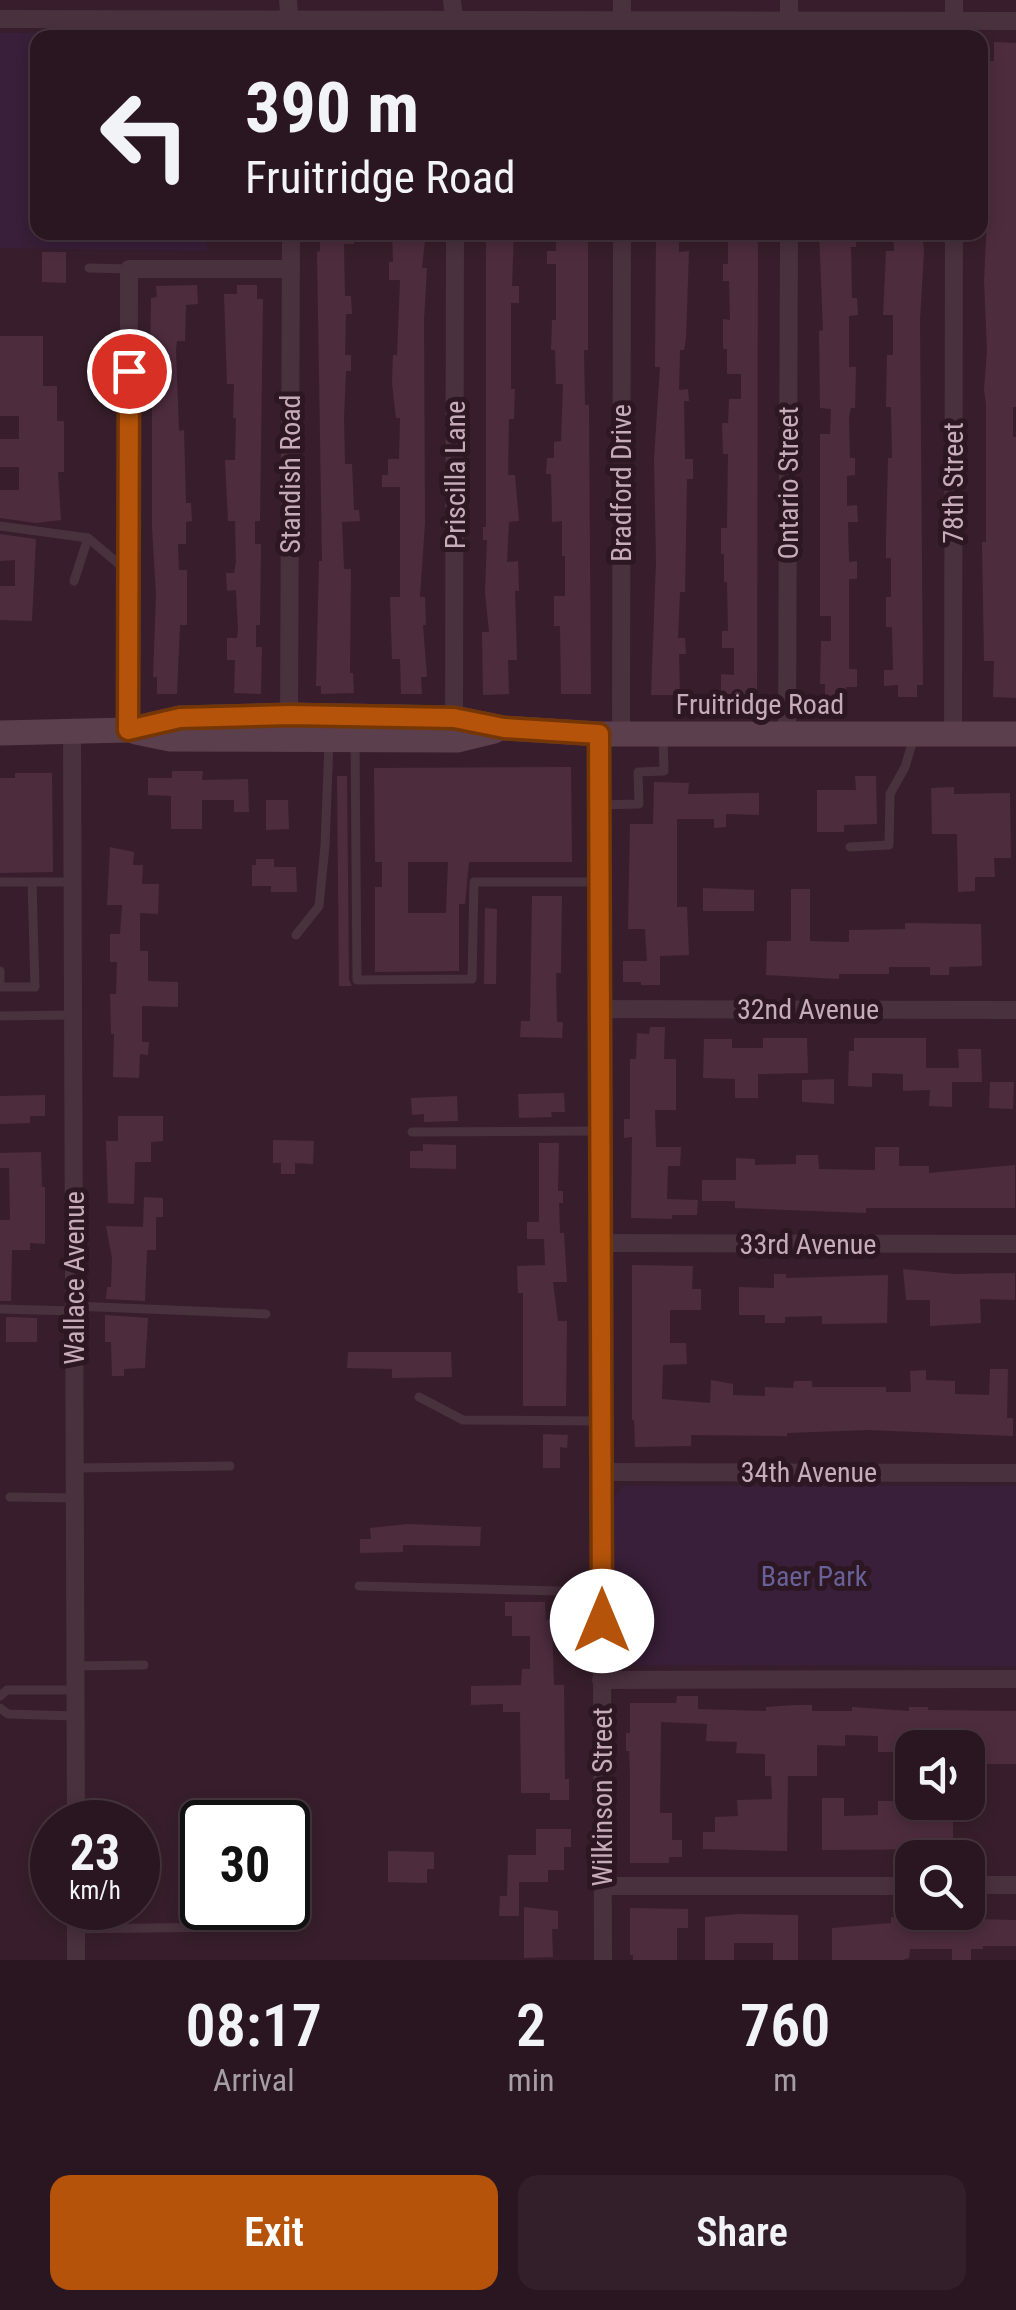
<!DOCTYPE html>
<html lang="en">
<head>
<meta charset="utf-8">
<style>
  :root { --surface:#2a1621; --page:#321f2a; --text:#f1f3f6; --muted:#a59fa5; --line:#46353f; --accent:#b45309 }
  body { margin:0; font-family:"Roboto Condensed",sans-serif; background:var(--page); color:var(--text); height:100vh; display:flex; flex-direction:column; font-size:38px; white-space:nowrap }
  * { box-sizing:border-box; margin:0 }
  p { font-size:32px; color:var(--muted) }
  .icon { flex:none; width:55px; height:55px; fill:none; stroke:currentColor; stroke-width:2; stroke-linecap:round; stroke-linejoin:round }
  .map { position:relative; height:1960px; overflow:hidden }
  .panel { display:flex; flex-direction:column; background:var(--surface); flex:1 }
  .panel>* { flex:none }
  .guide { position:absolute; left:30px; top:30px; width:958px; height:210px; border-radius:20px; box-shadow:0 5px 15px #0003,0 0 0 2px var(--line); background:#2a1621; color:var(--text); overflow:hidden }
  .controls { position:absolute; left:895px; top:1730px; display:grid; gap:20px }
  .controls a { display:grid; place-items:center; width:90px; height:90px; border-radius:20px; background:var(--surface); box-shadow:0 5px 15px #0003,0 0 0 2px var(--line); font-size:50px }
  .speed { position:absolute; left:30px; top:1800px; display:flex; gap:20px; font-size:50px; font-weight:700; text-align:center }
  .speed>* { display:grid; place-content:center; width:130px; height:130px; border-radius:50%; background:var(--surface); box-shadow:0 5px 15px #0003,0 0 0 2px var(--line); line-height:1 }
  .speed small { font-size:25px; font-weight:400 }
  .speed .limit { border:5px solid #111; border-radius:15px; background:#fff; color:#111 }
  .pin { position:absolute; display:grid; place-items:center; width:85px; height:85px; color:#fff; margin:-42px; border:5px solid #fff; border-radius:50%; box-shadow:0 2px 10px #0007 }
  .me { position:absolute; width:110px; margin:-55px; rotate:0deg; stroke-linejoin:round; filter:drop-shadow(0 0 8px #0008) }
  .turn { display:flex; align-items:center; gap:35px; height:210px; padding:0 50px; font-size:45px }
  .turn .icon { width:130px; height:130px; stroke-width:2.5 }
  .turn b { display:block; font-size:70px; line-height:85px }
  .eta { display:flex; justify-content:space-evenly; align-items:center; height:170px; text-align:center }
  .eta b { font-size:60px; font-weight:600; line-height:70px }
  .cta { display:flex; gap:20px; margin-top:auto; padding:20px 50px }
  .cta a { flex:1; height:115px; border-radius:20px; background:var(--accent); color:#fff; font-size:40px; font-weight:600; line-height:115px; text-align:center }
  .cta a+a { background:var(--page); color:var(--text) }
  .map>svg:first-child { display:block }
  .green { fill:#391f39 }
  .building { fill:#4d2c3e; fill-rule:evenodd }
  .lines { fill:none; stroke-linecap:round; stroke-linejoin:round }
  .service { stroke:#49313e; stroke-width:9 }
  .minor { stroke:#49313e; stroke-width:18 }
  .secondary { stroke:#5c3f4d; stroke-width:25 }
  .route-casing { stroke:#753606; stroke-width:25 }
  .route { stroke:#b45309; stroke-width:18 }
  .labels { text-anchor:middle; stroke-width:10; stroke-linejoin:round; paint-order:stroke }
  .street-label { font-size:28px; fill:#c6abb8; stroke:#2d1723 }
  .park-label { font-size:28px; fill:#676198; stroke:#2d1723 }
</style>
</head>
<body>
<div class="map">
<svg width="1016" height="1960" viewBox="0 0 1016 1960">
  <rect width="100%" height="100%" fill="#381e2c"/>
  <g class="green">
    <polygon points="0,33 210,33 210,38 38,38 38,232 208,233 207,251 0,248"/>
    <polygon points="623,1486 1016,1486 1016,1666 625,1665 611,1653 613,1499"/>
  </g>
  <g class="building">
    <polygon points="994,42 1016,43 1016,407 1013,407 1013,437 1016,437 1016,698 993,697 994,661 984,661 982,542 986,542 986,404 984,390 987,350 984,281 988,197 984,197 985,74 985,61 994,61"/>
    <polygon points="320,232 354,232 354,244 344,244 345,296 351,296 352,314 346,314 345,355 351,355 351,371 346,371 344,418 345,464 352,464 354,510 359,510 360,521 342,522 344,569 351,569 350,673 353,673 354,693 321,694 321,686 316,686 319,561 322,561 317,252 320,251"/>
    <polygon points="397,232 426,232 422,268 427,268 424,320 425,522 420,597 425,597 426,625 423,625 427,677 421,677 422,694 401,694 400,659 392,659 390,597 400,597 400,487 382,487 382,475 388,475 388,459 399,459 400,418 396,418 392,383 393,355 397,355 400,280 389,280 389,262 393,262 392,234"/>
    <polygon points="486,232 514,232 512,286 519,286 519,303 511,303 511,389 515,389 514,419 509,419 508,475 515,475 519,521 509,522 507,562 518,561 519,591 515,591 517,660 508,660 509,694 483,695 482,632 489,632 485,592 487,540 483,540 483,527 486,527"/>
    <polygon points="588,232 588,350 584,350 585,405 589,405 589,418 591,694 561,694 560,626 554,626 554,596 565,596 565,556 562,556 562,521 552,522 551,474 546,474 547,458 554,458 554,442 561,441 563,384 556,384 555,350 551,350 552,320 556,320 556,264 547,264 547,251 556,251 556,234"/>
    <polygon points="656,232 679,232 679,252 689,251 686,339 684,350 680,350 679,390 688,389 689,401 684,401 685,459 693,459 693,479 687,479 685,592 680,592 678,638 685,638 686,654 679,654 680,695 651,695 656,562 654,459 660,367 655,367"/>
    <polygon points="728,232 758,232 757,697 721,696 721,674 734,675 734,648 722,648 722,631 728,631 727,582 724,582 724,554 721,554 721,528 727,528 728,454 723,454 722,423 728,423 729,399 741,399 741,374 727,374 727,349 723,349 723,319 730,320 729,281 723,281 723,264 728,264"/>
    <polygon points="819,232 856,232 856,247 851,247 852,298 857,298 858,315 849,316 849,367 856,367 855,408 851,408 849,418 850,458 855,458 855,475 847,476 847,506 857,505 858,522 848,522 849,562 857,561 857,579 849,579 849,669 857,669 857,687 846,687 846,696 825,696 825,684 820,684 821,641 831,641 831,616 820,616 820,434 830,434 831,409 820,408 819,331 823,330"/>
    <polygon points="893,232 922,232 924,251 920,321 923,685 917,685 917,697 898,697 898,685 884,686 884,670 893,670 892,627 886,627 886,597 891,597 891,558 886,558 886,540 888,458 892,458 891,407 886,407 887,355 893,355 893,315 883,315 886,251 894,251"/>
    <polygon points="42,252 66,252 66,283 42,282"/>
    <polygon points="197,285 198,304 186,305 185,341 177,341 176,349 179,431 184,430 186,503 191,503 192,521 186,522 186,544 178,544 179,570 187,570 187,625 180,625 177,694 157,694 157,677 153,677 156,594 152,528 152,390 155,390 155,367 150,367 151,298 157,297 156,286"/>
    <polygon points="237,285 257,285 257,299 263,299 260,521 255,521 255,544 261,544 260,625 256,625 256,647 262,647 261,694 234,693 235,660 227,660 227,638 237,638 238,631 236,590 227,591 226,573 234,573 236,562 235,521 228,521 225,460 235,460 236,418 233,418 234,384 227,384 224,294 237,294"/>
    <polygon points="0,336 43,336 43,386 57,386 57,421 64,421 64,472 58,472 61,520 36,523 0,518 0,490 19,490 19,467 0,467 0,439 19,439 19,416 0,416"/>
    <polygon points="0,534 36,539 32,621 0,620 0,586 15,586 15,560 0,561"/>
    <path d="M571,767l1,95h-103l-4,42h-6v67l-84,1v-85h7v-25h-7l-1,-94zM408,862h40l-2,51h-38z"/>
    <polygon points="172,771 203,771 202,780 248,779 249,812 234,812 234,800 202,800 202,829 171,829 171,796 148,795 148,778 172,778"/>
    <polygon points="15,773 52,773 53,872 0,873 0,778 15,778"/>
    <polygon points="337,776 347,776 349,980 352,986 339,986"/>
    <polygon points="855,776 876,776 877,824 844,825 844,832 817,832 817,790 856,790"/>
    <polygon points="654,782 689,783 688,794 759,793 759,815 726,814 726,827 714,828 714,819 677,819 677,907 687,907 689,955 660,956 660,985 641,985 641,982 623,982 623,961 647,961 645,929 628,929 630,824 653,824"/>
    <polygon points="954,787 954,794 1010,793 1011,858 994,858 995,877 975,877 975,891 958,892 957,834 932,834 931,788"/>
    <polygon points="266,800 288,800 289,829 266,830"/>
    <polygon points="110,847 134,852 133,865 143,865 142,884 159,884 158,914 140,913 140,951 148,951 148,981 178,982 178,1007 142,1006 142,1042 149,1042 148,1055 140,1054 139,1078 113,1077 114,1034 111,1034 110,994 116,994 117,962 110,962 110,934 120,934 122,905 107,905"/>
    <polygon points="256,859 274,859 274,867 296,867 297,892 271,892 271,886 252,886 252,865 256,865"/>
    <polygon points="703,888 754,890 754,911 703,911"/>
    <polygon points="791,889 810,889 810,941 849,942 849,930 905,929 905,923 981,924 982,966 949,967 949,975 930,975 930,967 889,967 889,974 839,974 839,979 766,975 767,941 791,941"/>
    <polygon points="532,896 562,896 561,973 556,973 557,1022 563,1022 562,1038 520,1037 521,1021 530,1021"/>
    <polygon points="485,908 497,909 496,984 484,984"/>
    <polygon points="650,1027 665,1027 664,1059 676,1059 676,1110 655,1110 656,1147 681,1147 680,1166 668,1166 667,1199 698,1200 697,1215 672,1215 672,1219 631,1218 632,1137 624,1138 624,1119 630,1119 630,1059 636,1059 637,1033 649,1034"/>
    <polygon points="763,1038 807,1038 808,1073 758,1074 758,1098 735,1098 735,1079 703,1078 704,1039 732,1039 732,1048 763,1048"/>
    <polygon points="854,1038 926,1038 926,1068 959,1068 958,1049 981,1049 982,1082 952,1082 952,1107 929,1106 930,1090 903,1091 903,1074 872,1073 872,1087 848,1086 849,1051 854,1051"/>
    <polygon points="834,1079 834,1104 802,1102 802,1080"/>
    <polygon points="990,1082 1014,1082 1013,1109 989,1108"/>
    <polygon points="564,1093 565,1112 551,1112 552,1117 519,1118 518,1094"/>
    <polygon points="45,1095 45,1116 30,1116 30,1123 0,1124 0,1096"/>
    <polygon points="457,1096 458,1121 424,1122 424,1114 412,1115 411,1098"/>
    <polygon points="118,1116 163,1116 163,1141 151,1142 151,1162 135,1162 134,1204 108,1203 106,1141 118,1141"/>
    <polygon points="273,1140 314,1141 313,1164 295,1163 295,1174 281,1174 281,1163 273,1163"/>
    <polygon points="539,1143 559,1143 558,1191 563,1191 563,1203 559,1203 560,1233 564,1233 567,1282 553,1282 558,1321 567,1321 566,1406 523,1406 523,1293 518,1293 517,1266 545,1265 544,1239 527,1239 527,1222 539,1222"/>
    <polygon points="423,1144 456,1145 456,1169 410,1168 410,1151 423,1151"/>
    <polygon points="875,1147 899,1147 899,1166 929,1166 929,1173 1015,1165 1015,1208 866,1208 866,1213 735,1208 735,1201 702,1201 702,1180 736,1180 736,1158 755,1159 755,1165 796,1164 796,1155 818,1155 819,1169 875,1170"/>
    <polygon points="41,1152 42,1187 45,1187 45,1244 30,1243 30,1250 12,1250 11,1301 0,1301 0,1220 10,1220 9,1168 0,1168 0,1153"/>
    <polygon points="144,1197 163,1198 163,1217 156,1217 156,1250 147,1250 145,1301 106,1299 107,1287 111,1287 112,1258 106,1226 143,1227"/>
    <polygon points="632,1265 693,1266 692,1289 701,1289 701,1310 670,1310 670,1343 686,1343 687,1364 663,1365 662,1399 710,1403 711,1380 733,1384 733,1395 765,1396 765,1387 793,1388 794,1381 812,1381 812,1387 886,1387 886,1392 911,1392 910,1371 926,1370 926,1380 955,1381 955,1394 989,1395 990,1369 1008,1369 1007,1418 1013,1418 1013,1436 869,1430 787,1433 787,1436 691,1435 691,1446 635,1447 634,1420 632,1420"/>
    <polygon points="903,1269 954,1274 1015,1273 1015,1300 980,1299 981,1323 930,1326 930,1300 906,1300"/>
    <polygon points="774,1274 786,1274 786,1278 888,1275 887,1323 822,1324 822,1316 785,1317 785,1323 765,1323 765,1315 739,1315 739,1287 774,1288"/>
    <polygon points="105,1315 148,1318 145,1368 124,1369 124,1376 112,1376 111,1342 105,1342"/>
    <polygon points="6,1317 37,1318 37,1342 6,1342"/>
    <polygon points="348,1352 451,1352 452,1377 392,1378 392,1369 347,1368"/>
    <polygon points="543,1434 568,1435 567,1448 560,1447 560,1468 543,1468"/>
    <polygon points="408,1524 481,1527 480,1546 403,1545 403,1552 360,1553 360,1539 371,1539 370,1528"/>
    <polygon points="505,1602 545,1602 546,1620 552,1619 554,1685 564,1685 565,1779 569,1779 569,1800 550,1800 550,1793 521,1793 520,1712 503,1712 503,1704 471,1705 471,1686 521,1685 522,1669 530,1669 530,1636 512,1636 512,1616 505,1616"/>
    <polygon points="677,1696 698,1696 698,1709 766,1711 766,1707 795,1705 812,1705 812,1711 852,1711 852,1707 909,1711 909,1707 928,1707 928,1710 1016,1711 1016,1764 986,1764 986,1748 912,1746 912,1770 900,1770 901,1752 878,1752 878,1736 845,1735 845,1746 817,1745 817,1776 788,1776 787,1851 703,1849 703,1832 715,1832 715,1817 738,1816 737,1800 772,1799 771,1776 765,1776 765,1754 736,1753 737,1742 706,1741 707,1724 661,1722 660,1813 672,1813 672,1840 682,1840 682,1857 669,1857 669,1863 630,1863 630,1775 629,1751 626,1751 626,1733 630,1733 630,1703 676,1703"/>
    <polygon points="822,1798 844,1798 844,1816 878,1815 878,1801 896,1801 896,1809 932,1810 932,1805 953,1805 953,1849 822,1850"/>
    <polygon points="536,1829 571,1829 571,1847 564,1847 564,1870 548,1870 548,1882 519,1882 519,1916 499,1916 500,1896 507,1896 508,1855 536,1855"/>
    <polygon points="388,1851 434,1852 434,1869 427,1869 427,1883 388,1882"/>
    <polygon points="524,1907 558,1911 558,1929 552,1929 553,1957 524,1958"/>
    <polygon points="630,1908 688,1909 688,1928 677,1928 677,1960 633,1960 633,1955 630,1955"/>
    <polygon points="740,1914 798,1915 798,1960 773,1960 773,1943 734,1943 734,1960 705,1960 705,1917"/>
    <polygon points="891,1917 1016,1920 1016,1946 983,1946 983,1949 971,1949 971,1960 952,1960 952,1949 910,1949 909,1958 903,1960 832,1960 832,1928 891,1923"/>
  </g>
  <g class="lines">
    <g class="service">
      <polyline points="89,268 129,269"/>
      <polyline points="0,526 88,538 127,571"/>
      <polyline points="74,581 88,538"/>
      <polyline points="355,740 357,980 472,979 474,882 600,882"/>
      <polyline points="599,805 639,804 638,772 664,771 663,738"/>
      <polyline points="850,847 889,845 890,794 905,767 914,737"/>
      <polyline points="0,882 73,882"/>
      <polyline points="296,935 319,906 325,846 329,743"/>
      <polyline points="0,971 0,987 35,987 32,882"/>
      <polyline points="0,1016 72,1015"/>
      <polyline points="412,1132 600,1131"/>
      <polyline points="74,1306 266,1314"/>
      <polyline points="0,1309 74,1311"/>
      <polyline points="419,1397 463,1420 601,1421"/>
      <polyline points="75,1468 230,1466"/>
      <polyline points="10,1497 75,1498"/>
      <polyline points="359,1586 601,1592"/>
      <polyline points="75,1666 144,1665"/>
      <polyline points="0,1696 7,1690 75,1690"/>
      <polyline points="0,1708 8,1714 75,1716"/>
      <polyline points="76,1929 223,1927 246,1919"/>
    </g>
    <g class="minor">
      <polyline points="288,0 291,38"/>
      <polyline points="452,0 456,38"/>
      <polyline points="0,19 1016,21"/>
      <polyline points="622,38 622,0"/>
      <polyline points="789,38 789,0"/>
      <polyline points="954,38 954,0"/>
      <polyline points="289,715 291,232"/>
      <polyline points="454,718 455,232"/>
      <polyline points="128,730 129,269 291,269"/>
      <polyline points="72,733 76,1822"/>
      <polyline points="599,734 603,1960"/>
      <polyline points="621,734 622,232"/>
      <polyline points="787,734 789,232"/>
      <polyline points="953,734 954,232"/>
      <polyline points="600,1009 1016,1010"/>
      <polyline points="601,1243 1016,1244"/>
      <polyline points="601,1472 1016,1473"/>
      <polyline points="601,1680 1016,1679"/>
      <polyline points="968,1885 1016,1885"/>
      <polyline points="603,1886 912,1886"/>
      <polyline points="76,1908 76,1960"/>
    </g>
    <g class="secondary">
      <polyline points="136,732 170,739 457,740 494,731"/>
      <polyline points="0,733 128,730 180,718 289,715 454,718 503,728 599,734 1016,734"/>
    </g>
  </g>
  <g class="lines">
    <defs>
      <polyline id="route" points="129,371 128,730 180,718 290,715 454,718 504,728 599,734 602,1621"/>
    </defs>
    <use href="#route" class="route-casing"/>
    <use href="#route" class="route"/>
  </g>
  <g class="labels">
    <g class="street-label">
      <text transform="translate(290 474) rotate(-90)" y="10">Standish Road</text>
      <text transform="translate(455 475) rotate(-90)" y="10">Priscilla Lane</text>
      <text transform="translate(621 483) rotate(-90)" y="10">Bradford Drive</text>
      <text transform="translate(788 483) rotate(-90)" y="10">Ontario Street</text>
      <text transform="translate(953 483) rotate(-90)" y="10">78th Street</text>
      <text x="760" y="714">Fruitridge Road</text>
      <text x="808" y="1019">32nd Avenue</text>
      <text x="808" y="1254">33rd Avenue</text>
      <text transform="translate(74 1278) rotate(-90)" y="10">Wallace Avenue</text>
      <text x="809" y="1482">34th Avenue</text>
      <text transform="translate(602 1797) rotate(-90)" y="10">Wilkinson Street</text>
    </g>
    <g class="park-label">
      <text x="814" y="1586">Baer Park</text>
    </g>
  </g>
</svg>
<div class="controls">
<a><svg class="icon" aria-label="sound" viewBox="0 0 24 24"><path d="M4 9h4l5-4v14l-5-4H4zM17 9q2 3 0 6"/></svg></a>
<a><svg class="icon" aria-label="search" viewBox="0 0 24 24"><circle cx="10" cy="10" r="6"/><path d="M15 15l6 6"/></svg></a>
</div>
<div class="speed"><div>23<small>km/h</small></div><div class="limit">30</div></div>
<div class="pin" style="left:129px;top:371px;background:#d93025"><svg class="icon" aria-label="arrive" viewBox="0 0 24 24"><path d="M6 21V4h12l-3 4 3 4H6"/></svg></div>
<svg class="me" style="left:602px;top:1621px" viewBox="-20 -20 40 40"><circle r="19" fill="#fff"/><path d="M0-13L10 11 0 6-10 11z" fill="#b45309"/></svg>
<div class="guide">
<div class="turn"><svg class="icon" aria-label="left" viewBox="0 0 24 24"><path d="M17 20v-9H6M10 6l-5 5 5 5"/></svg><div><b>390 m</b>Fruitridge Road</div></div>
</div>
</div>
<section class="panel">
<div class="eta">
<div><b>08:17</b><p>Arrival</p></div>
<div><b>2</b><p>min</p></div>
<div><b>760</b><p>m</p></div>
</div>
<div class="cta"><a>Exit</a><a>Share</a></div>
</section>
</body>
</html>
